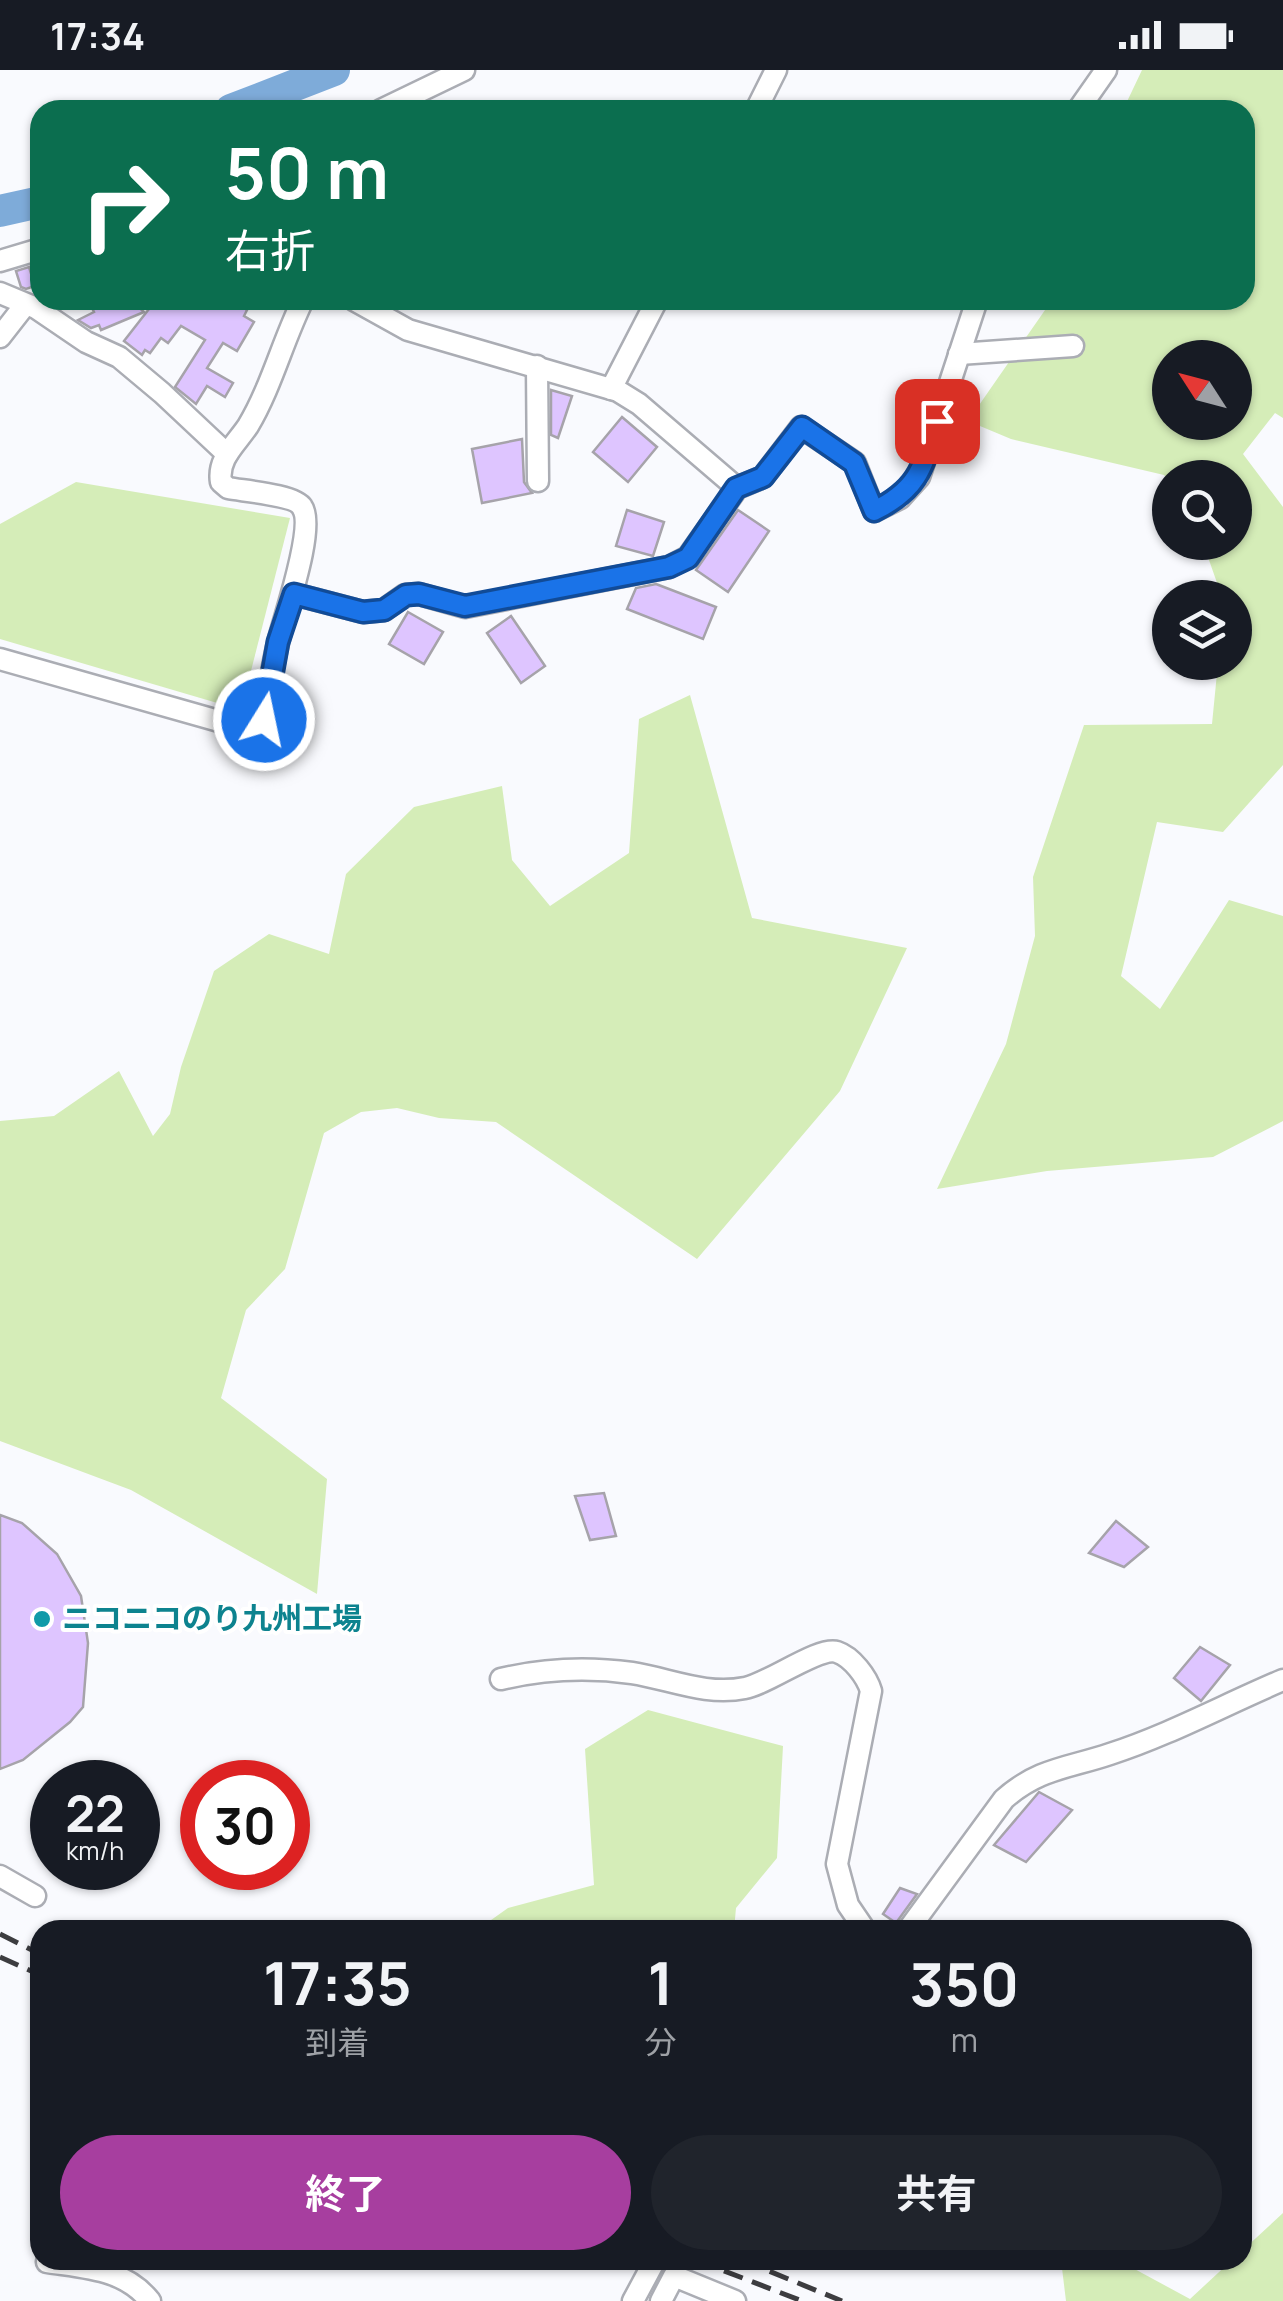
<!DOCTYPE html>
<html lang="ja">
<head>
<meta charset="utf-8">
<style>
  :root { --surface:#171b24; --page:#20242c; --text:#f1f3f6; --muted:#9ea1a6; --accent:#a73e9f }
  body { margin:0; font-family:Manrope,"Noto Sans JP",sans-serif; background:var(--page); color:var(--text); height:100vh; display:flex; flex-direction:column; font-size:38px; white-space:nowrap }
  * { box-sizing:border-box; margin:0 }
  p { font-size:32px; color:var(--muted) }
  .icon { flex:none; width:55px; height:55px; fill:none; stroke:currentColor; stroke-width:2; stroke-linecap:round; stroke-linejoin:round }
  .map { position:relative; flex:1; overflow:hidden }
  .side { position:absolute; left:30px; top:1850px; width:1222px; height:350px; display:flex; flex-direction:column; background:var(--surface); border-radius:30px; box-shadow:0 2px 8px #0004 }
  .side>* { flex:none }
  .banner { position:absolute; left:30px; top:30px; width:1225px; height:210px; border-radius:30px; box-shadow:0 2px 8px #0004; background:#0b6e4f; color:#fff; overflow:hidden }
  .needle { width:65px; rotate:306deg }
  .fabs { position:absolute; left:1152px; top:270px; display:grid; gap:20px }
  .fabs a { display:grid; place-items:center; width:100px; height:100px; border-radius:50%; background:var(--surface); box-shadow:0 2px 8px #0004; font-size:50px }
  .speed { position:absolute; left:30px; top:1690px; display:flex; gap:20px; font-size:50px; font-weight:700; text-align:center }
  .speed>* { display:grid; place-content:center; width:130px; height:130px; border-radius:50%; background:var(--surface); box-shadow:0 2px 8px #0004; line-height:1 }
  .speed small { font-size:25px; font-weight:400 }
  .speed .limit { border:15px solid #d22; background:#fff; color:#111 }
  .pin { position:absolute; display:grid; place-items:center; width:85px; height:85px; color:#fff; margin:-42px; border-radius:20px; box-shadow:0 5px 15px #0006 }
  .me { position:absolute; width:110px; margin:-55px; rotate:10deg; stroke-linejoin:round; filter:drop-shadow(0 0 8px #0008) }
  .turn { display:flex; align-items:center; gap:35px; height:210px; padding:0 30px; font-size:45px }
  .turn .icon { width:130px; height:130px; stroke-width:2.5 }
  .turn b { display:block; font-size:70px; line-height:85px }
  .eta { display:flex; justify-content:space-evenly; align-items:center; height:170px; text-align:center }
  .eta b { font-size:60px; font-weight:700; line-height:70px }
  .cta { display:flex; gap:20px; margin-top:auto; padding:20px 30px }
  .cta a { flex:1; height:115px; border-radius:60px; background:var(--accent); color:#fff; font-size:40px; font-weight:700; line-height:115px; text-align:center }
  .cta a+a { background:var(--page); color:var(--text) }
  .status { display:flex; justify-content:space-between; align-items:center; height:70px; padding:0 50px; background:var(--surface); direction:ltr }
  .status svg { height:28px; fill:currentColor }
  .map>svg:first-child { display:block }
  .green { fill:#d5edb8; fill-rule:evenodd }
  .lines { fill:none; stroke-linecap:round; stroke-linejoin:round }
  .river { stroke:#7eabd9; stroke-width:32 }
  .building { fill:#dec5ff; stroke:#a6a3aa; stroke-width:2.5 }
  .minor-casing { stroke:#abadb4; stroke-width:25 }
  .minor { stroke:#fff; stroke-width:20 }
  .rail { stroke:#3d3d40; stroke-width:5; stroke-dasharray:20 10; stroke-linecap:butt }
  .route-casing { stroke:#114b97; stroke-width:25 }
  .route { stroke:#1a73e8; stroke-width:18 }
  .culture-dot { fill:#0f9aa8; stroke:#fff; stroke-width:4 }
  .labels { text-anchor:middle; stroke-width:8; stroke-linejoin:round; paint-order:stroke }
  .culture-label { font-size:30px; font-weight:bold; fill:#0d838f; stroke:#fff; text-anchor:start }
</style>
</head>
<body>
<div class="status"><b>17:34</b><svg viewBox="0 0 49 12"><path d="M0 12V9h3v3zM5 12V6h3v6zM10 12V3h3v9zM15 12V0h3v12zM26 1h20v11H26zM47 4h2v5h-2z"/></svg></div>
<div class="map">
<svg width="1283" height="2231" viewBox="0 0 1283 2231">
  <rect width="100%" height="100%" fill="#f9fafe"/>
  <g class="green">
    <path d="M1142,0h141v348l-8,-5 -32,41 40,53v258l-60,67 -66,-10 -36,154 39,33 69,-109 54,16v205l-70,36 -166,14 -110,18 69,-145 29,-108 -2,-59 51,-152 128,-1 6,-61 17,-1v-64l-13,-1 -19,-54 32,-1v-64h-65v4l-6,-7 -153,-36 -43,-18 84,-121h193v-190h-122zM1170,288h65v64h-65z"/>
    <polygon points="76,412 290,448 241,640 0,569 0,454"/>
    <polygon points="690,625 752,848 907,878 840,1021 697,1189 496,1052 439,1048 397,1038 361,1042 324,1063 285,1199 246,1240 221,1328 327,1409 317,1524 131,1420 0,1371 0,1051 54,1046 119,1001 153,1066 170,1044 181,997 214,901 269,864 329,884 346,804 414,737 502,716 512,790 550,836 629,783 639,649"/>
    <polygon points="648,1640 783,1676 777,1788 736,1838 734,1860 477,1860 508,1838 594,1815 585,1679"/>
    <polygon points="1283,2143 1283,2231 1066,2231 1061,2190 1118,2190 1190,2229 1232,2190 1242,2190 1243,2180"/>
  </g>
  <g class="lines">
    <g class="river">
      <polyline points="231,40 334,0"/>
      <polyline points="0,141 40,132"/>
    </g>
  </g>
  <g class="building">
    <polygon points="29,197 35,216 26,219 21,217 16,201"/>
    <polygon points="113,230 131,230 144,242 101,260 99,255 91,258 78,250 94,242 92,238"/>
    <polygon points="156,230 230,230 247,240 244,246 254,252 237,281 223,273 207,298 233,313 225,327 207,316 196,334 175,317 205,270 181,256 168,273 161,268 150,283 145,280 142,285 124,271"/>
    <polygon points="551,320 572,326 558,368 551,365"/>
    <polygon points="622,347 657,377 628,412 593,382"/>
    <polygon points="522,369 524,412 532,423 482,433 472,379"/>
    <polygon points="627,440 664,452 653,486 616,476"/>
    <polygon points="738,440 769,461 728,522 696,500"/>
    <polygon points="656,514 716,537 703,569 627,539 636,518"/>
    <polygon points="408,542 443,562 424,594 389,574"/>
    <polygon points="511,546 545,596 521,613 487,563"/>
    <polygon points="604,1423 616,1466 590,1470 575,1426"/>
    <polygon points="0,1445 22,1453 57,1484 81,1526 88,1573 83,1637 70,1652 23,1690 0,1699"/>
    <polygon points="1116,1451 1148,1477 1124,1497 1089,1483"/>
    <polygon points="1200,1577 1230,1595 1201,1631 1174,1608"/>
    <polygon points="1039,1722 1072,1740 1026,1792 994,1775"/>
    <polygon points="900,1818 917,1824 896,1853 883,1844"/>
  </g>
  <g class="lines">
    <defs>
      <g id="minor">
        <polyline points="381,40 464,0"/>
        <polyline points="756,40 776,0"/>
        <polyline points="1078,40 1106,0"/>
        <polyline points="0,191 40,179"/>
        <polyline points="0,223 36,238 86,272 119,287 162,323 227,384"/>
        <polyline points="354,230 408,260 618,321 639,334 737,418"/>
        <polyline points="0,267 25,235"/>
        <polyline points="959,284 1073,276"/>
        <polyline points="537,296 538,411"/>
        <polyline points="611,319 657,230"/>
        <polyline points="294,524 363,542 384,540 405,525 419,524 465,537 669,497 688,487 737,418 763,407 801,357 855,393 874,441 900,428 919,407 977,230"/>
        <path d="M0,589l247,70 17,-9c4,-26 8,-52 14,-77 6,-26 38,-116 24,-136 -7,-12 -59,-16 -74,-19l-7,-6c-4,-23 15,-38 27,-56 23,-38 35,-86 55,-126"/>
        <path d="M501,1609c42,-10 88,-12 131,-6 38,6 74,23 113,15 23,-4 74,-42 92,-36 15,5 30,25 34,39l-34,173 11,41 17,25"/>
        <polyline points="0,1806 35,1826"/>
        <path d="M908,1860l96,-131c35,-31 65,-31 106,-45 59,-19 116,-50 173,-74"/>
        <path d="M47,2192c39,6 78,7 103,39"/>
        <polyline points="633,2231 655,2190"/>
        <polyline points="661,2231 674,2206 735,2231"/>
      </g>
    </defs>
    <use href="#minor" class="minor-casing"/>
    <use href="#minor" class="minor"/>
    <g class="rail">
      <polyline points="0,1864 40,1884"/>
      <polyline points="0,1887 40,1905"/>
      <polyline points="696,2190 802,2231"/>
      <polyline points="742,2190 842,2231"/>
    </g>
  </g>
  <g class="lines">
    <defs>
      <path id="route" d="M264,650l14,-78 16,-48 69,18 21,-2 22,-15 13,-1 46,12 204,-39 19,-9 48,-70 27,-11 39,-50 52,36 20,48c45,-22 49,-44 63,-90"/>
    </defs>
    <use href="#route" class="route-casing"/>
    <use href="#route" class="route"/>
  </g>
  <circle class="culture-dot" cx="42" cy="1549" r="10"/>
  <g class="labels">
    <g class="culture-label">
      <text x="62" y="1559">ニコニコのり九州工場</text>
    </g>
  </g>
</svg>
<div class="fabs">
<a><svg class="needle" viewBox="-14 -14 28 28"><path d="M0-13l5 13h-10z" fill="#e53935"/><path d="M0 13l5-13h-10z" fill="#9ea1a6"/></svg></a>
<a><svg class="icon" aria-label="search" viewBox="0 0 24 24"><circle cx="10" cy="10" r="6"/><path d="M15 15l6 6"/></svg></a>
<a><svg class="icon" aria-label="layers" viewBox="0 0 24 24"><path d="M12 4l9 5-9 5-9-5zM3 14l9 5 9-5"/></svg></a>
</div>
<div class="speed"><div>22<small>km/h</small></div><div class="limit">30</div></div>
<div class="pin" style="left:937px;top:351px;background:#d93025"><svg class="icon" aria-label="arrive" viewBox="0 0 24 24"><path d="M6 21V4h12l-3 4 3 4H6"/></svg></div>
<svg class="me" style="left:264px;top:650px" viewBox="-20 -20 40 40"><circle r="17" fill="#1a73e8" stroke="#fff" stroke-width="3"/><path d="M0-11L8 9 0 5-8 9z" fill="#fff"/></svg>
<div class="banner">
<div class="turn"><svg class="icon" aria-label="right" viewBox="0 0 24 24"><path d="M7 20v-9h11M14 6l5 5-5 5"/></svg><div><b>50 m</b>右折</div></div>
</div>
<section class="side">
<div class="eta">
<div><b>17:35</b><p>到着</p></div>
<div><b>1</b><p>分</p></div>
<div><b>350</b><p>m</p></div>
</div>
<div class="cta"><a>終了</a><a>共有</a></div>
</section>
</div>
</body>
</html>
